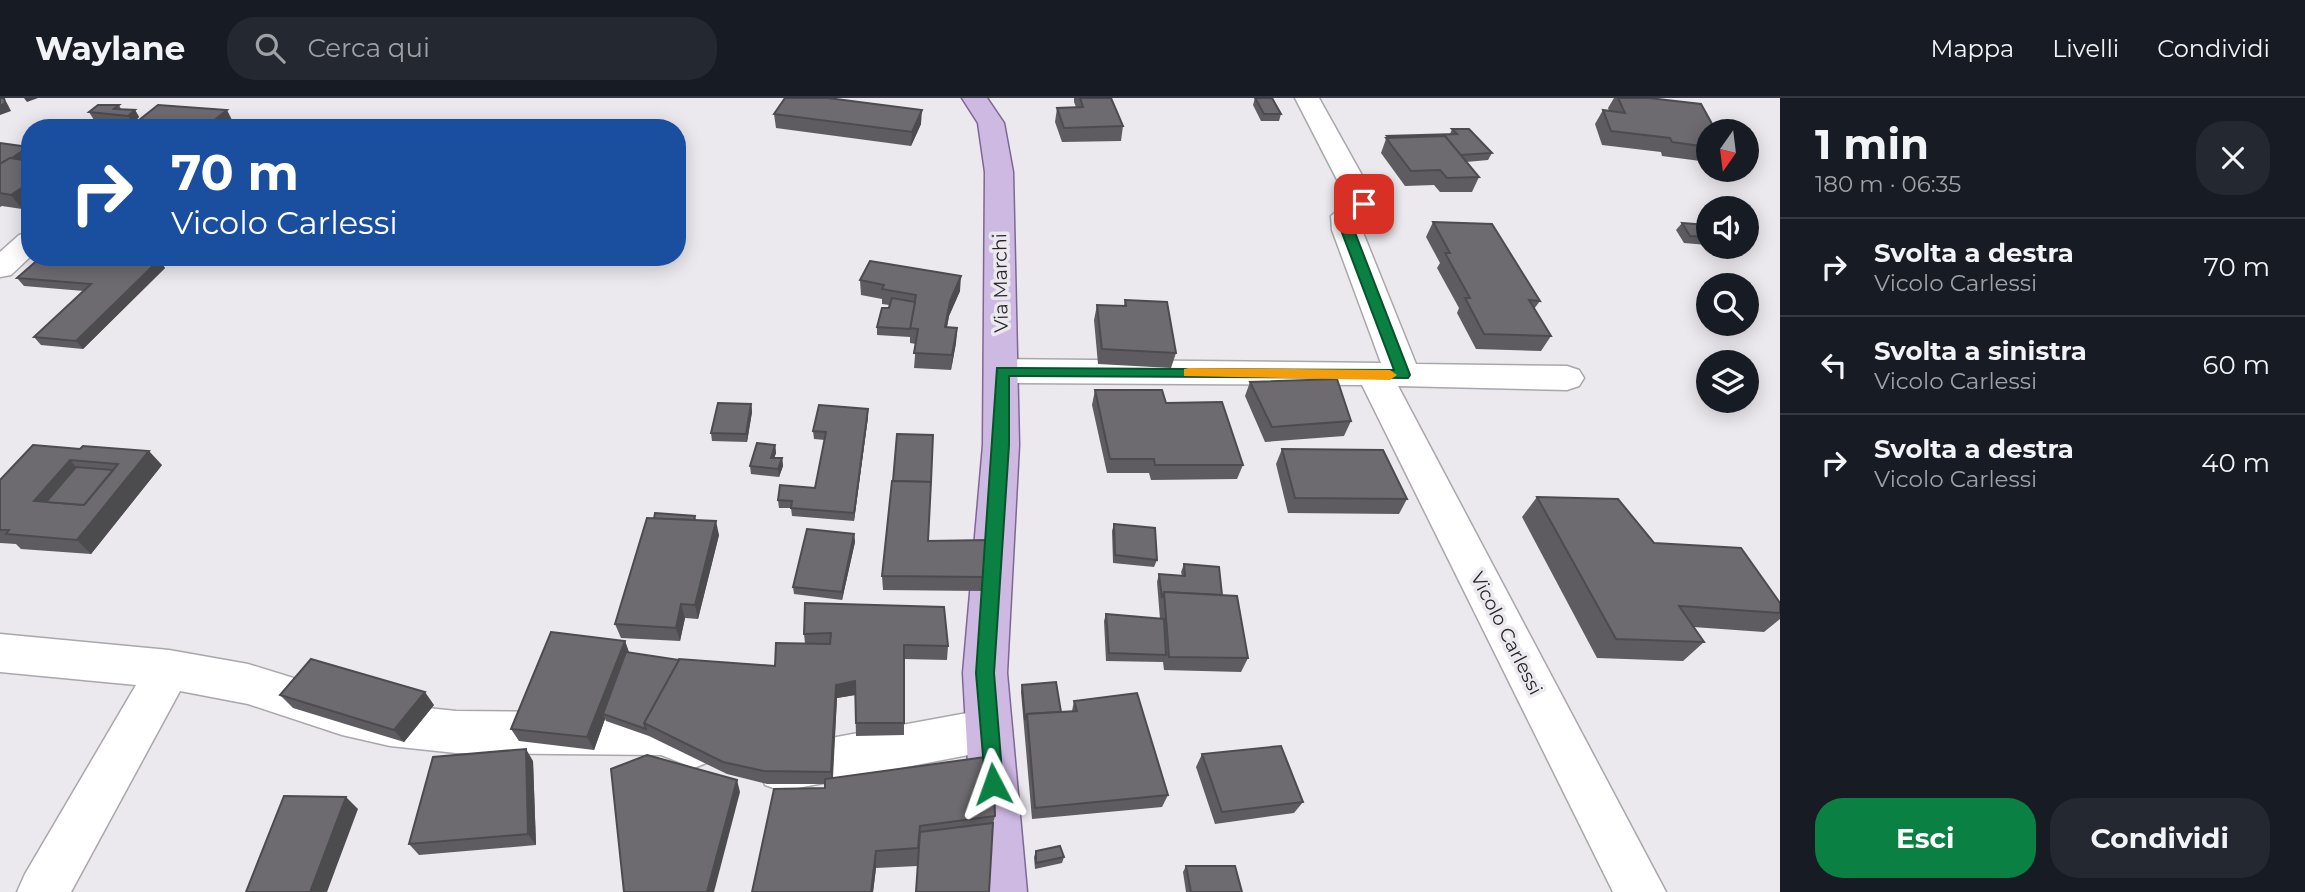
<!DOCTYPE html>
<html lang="it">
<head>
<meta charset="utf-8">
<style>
  :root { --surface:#171b24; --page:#242831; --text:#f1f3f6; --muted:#9ea1a6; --line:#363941; --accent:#0b8043 }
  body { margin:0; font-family:Montserrat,sans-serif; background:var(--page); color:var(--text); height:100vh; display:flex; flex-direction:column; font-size:26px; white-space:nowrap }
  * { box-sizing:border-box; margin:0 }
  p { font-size:23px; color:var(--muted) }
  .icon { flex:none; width:38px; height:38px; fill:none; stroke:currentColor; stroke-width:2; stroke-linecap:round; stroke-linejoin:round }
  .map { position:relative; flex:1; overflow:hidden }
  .side { display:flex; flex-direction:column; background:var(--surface); width:525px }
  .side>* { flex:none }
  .guide { position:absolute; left:21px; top:21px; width:665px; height:147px; border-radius:28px; box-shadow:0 4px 18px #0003; background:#1a4fa0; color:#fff; overflow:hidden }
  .needle { width:46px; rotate:194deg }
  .controls { position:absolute; left:1696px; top:21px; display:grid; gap:14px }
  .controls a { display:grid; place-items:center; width:63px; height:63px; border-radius:50%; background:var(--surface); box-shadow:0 4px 18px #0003; font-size:35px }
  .pin { position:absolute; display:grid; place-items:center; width:60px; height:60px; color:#fff; margin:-30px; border-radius:14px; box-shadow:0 4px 10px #0006 }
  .me { position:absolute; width:77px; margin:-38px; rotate:356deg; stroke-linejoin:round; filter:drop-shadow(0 0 5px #0008) }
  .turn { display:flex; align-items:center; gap:24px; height:147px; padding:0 35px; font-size:32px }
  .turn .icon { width:91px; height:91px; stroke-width:2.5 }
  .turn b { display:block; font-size:49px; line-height:60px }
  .round { display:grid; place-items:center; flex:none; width:74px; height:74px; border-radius:28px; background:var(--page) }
  .head { display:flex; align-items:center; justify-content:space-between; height:119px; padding:0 35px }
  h1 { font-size:42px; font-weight:700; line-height:52px }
  .action { display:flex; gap:14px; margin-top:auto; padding:14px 35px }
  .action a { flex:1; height:80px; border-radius:28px; background:var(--accent); color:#fff; font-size:28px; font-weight:700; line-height:80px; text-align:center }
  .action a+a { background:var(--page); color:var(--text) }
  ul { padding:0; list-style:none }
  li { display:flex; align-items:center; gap:21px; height:98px; padding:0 35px; border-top:2px solid var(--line) }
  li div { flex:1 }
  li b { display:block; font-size:26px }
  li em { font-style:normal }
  header { display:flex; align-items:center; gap:42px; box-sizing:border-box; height:98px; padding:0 35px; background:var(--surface); border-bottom:2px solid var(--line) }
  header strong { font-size:33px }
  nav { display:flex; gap:38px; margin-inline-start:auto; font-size:24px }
  .search { width:490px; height:63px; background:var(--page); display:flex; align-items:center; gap:18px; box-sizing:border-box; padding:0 24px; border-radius:28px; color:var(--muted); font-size:26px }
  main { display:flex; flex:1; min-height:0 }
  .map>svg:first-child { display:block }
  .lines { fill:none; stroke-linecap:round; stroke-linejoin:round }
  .minor-casing { stroke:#a9a7ac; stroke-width:3 }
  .major-casing { stroke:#7e6795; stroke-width:3 }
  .minor { fill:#fff; fill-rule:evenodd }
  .major { fill:#ceb9e3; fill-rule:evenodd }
  .wall { fill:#5e5c60 }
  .shaded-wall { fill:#4c4b4e }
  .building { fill:#6d6b70; stroke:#4c4b4e; stroke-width:2; fill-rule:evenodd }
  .route { fill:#0b8043; stroke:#07532c; stroke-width:2 }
  .slow { fill:#f59e0b }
  .labels { text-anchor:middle; stroke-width:7; stroke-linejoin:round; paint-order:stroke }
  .street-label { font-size:19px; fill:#262527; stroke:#ebe8ee }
</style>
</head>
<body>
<header>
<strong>Waylane</strong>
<div class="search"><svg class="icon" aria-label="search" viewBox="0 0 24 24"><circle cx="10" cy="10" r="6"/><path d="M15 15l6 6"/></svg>Cerca qui</div>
<nav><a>Mappa</a><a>Livelli</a><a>Condividi</a></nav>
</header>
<main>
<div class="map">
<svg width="1780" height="794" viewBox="0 0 1780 794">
  <rect width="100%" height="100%" fill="#ebe8ee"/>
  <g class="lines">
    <defs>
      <g id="minor">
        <polygon points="1295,0 1319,0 1378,106 1360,121 1362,132 1416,266 1567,268 1579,272 1584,280 1579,288 1567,292 1398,288 1666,794 1613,794 1362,287 1002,285 990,281 985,273 990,265 1002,261 1381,265 1332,132 1331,118 1348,103"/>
        <polygon points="30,134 30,159 11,177 0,179 0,154 19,137"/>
        <polygon points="0,536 169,552 248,566 342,595 390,606 456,613 661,615 711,633 718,648 711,663 694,670 661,657 456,655 390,648 342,637 248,606 180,593 71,794 17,794 25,776 136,587 0,574"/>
        <polygon points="989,611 1005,617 1012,632 1005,647 989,653 782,693 765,687 758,671 765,655 782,649"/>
      </g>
      <polygon id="major" points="962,0 987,0 1004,25 1013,74 1019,347 1007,575 1027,794 975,794 963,575 983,347 985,74 978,25"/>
    </defs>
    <use href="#minor" class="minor-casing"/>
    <use href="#major" class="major-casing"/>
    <use href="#minor" class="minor"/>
    <use href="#major" class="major"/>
  </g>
  <g class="wall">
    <polygon points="1074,0 1111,0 1123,28 1121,43 1062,44 1055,24 1057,10 1076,9 1074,4"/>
    <polygon points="1255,0 1281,16 1279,23 1261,23 1253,7"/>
    <polygon points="1614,0 1649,0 1708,33 1708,64 1662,58 1661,54 1602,47 1595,26 1603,12 1609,13 1608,10"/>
    <polygon points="119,7 121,11 135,12 139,19 133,25 94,22 89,14"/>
    <polygon points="774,16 921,26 911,48 776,30"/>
    <polygon points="1452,31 1492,55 1488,62 1466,64 1479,79 1472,94 1440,94 1434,87 1405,88 1381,55 1387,38 1450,36"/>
    <polygon points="0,45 26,62 30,63 30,106 22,111 2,108 0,109"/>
    <polygon points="1433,124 1540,203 1534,211 1551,238 1541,253 1476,251 1457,215 1459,210 1437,170 1440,165 1426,139"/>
    <polygon points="1682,125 1708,127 1708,147 1684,145 1676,132"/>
    <polygon points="159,162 165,170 83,251 41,247 34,239 84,193 24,188 17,180 128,163"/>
    <polygon points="860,182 960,193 949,218 947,229 957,230 956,245 951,272 914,270 916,246 910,245 910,239 877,237 877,229 889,207 882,206 882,201 861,197"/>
    <polygon points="1125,202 1176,255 1171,270 1098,266 1094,222 1097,207 1124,208"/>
    <polygon points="1250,284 1351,323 1344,338 1265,344 1245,298"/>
    <polygon points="1095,292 1166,305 1243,367 1237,381 1151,382 1149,375 1107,375 1092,307"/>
    <polygon points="751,306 752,314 747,344 712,343 711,335"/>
    <polygon points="868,311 868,319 854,423 792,418 791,410 779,410 778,402 815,390 825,342 814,341 813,333"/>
    <polygon points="775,347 776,355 774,360 782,360 783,368 779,379 751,376 750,368"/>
    <polygon points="80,351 162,367 91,456 21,451 16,446 0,445 0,382"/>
    <polygon points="1282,351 1407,401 1399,416 1288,415 1276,366"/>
    <polygon points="1537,399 1654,445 1780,505 1780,521 1764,534 1693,529 1704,544 1683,563 1597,560 1522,419"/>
    <polygon points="695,418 696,422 719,437 698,521 685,520 680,543 621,540 615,526 654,421"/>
    <polygon points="1114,426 1157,462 1154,469 1113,465 1112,433"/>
    <polygon points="854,436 855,444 842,502 794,496 793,489"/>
    <polygon points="988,442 981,493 883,492 882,478 928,443"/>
    <polygon points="1184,466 1222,497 1248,560 1241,574 1164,572 1163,564 1106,563 1104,523 1106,516 1160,521 1157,484 1159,476 1182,478 1181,474"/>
    <polygon points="805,505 948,548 947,562 904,561 904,637 856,638 855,597 837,600 833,680 995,718 993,725 917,768 876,770 873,794 752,794 825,690 825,686 767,686 727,676 649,638 606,623 605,621 594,652 519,643 511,631 625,543 629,555 679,562 775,568 805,545 804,536"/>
    <polygon points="1022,587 1061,614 1072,613 1074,603 1168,697 1162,709 1032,721 1021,594"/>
    <polygon points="280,597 434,607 404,644 293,610"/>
    <polygon points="1202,656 1303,704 1294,715 1215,726 1196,669"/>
    <polygon points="533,663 536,747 419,757 409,746"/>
    <polygon points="1036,753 1064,759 1062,765 1035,771 1034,759"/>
    <polygon points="1186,768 1242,794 1186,794 1183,774"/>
  </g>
  <g class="shaded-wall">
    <polygon points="4,0 8,7 11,13 0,17 0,8"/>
    <polygon points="24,0 38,0 27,4"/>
    <polygon points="135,12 139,19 133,25 128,18"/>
    <polygon points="227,12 234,26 230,30 208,30 207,28"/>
    <polygon points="922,12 921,26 911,48 912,34"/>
    <polygon points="28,49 30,51 30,59 17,68 6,65"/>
    <polygon points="23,89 30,98 30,106 22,111 11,97"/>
    <polygon points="159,162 165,170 83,251 76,243"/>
    <polygon points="961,178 960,193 949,218 944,244 945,229 950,203"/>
    <polygon points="957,230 956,245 951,272 952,257"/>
    <polygon points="751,306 752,314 747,344 746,336"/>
    <polygon points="868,311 868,319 854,423 854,415"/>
    <polygon points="775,347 776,355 772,367 771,360"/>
    <polygon points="149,353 162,367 91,456 77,442"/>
    <polygon points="782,360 783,368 779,379 778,371"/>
    <polygon points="70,362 83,377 54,411 34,403"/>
    <polygon points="716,423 719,437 698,521 695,507"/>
    <polygon points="854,436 855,444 842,502 842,494"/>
    <polygon points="681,506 685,520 680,543 676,530"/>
    <polygon points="625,543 630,557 603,616 605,621 594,652 587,639"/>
    <polygon points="855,583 855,597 837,600 832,686 831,674 836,587"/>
    <polygon points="425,594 434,607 404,644 394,632"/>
    <polygon points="526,651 533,663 536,747 528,736"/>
    <polygon points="737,682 740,694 714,794 707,794"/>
    <polygon points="346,699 358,711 327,794 310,794"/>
    <polygon points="876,753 876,770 873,794 871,794"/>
  </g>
  <g class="building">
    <polygon points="0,0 4,0 5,5 0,8"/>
    <polygon points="785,0 828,0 922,12 912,34 774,16"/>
    <polygon points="1080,0 1111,0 1123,28 1064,30 1057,10 1083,9"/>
    <polygon points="1255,0 1272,0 1281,16 1264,16"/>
    <polygon points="1618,0 1649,0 1701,6 1716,33 1708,33 1708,49 1672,44 1670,40 1611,33 1603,12 1625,15"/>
    <polygon points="98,7 119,7 114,11 135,12 128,18 89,14"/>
    <polygon points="158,7 227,12 207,28 200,28 198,30 129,30"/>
    <polygon points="1452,31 1469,31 1492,55 1460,57 1445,38 1389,40 1387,38 1457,36"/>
    <polygon points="1445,38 1479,79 1447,80 1440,72 1411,73 1386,40"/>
    <polygon points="0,45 28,49 12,60 10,60 0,66"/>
    <polygon points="10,60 30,63 30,90 23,89 11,97 0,95 0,66"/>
    <polygon points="1433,124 1492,126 1540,203 1529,202 1551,238 1484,236 1465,200 1470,200 1445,155 1450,155"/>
    <polygon points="1682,125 1708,127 1708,139 1690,138"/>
    <polygon points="41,159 75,159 128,163 131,160 159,162 76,243 34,239 91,186 17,180"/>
    <polygon points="870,163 961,178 950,203 945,229 957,230 952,257 914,255 918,231 910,230 916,197 882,191 884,187 860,182"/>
    <polygon points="892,200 915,204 910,231 877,229 882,210 889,210"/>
    <polygon points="1125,202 1167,204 1176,255 1102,251 1097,207 1126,208"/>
    <polygon points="1337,281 1351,323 1272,329 1250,284"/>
    <polygon points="1095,292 1162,292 1166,305 1222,304 1243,367 1155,367 1154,361 1110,361"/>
    <polygon points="718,305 751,306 746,336 711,335"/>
    <polygon points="819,307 868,311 854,415 791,410 792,403 778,402 780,387 815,390 826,334 813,333"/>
    <polygon points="897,336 933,337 931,384 893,383"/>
    <polygon points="757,345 775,347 771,360 782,360 778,371 750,368"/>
    <path d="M33,347l47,4 3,-3 66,5 -72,89 -71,-6 3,-4h-9v-50zM70,362l48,4 -34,41 -50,-4z"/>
    <polygon points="1282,351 1383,352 1407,401 1295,400"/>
    <polygon points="76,369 113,372 84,407 46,404"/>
    <polygon points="892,383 931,384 928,443 988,442 983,479 882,478"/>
    <polygon points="1537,399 1618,401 1654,445 1741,450 1780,505 1780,515 1679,508 1704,544 1616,541"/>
    <polygon points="655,415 695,418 694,422 654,421"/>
    <polygon points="647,420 716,423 695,507 681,506 676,530 615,526"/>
    <polygon points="1114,426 1155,430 1157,462 1115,457"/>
    <polygon points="807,431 854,436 842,494 793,489"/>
    <polygon points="1184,466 1219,469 1222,497 1164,494 1162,500 1159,476 1185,478"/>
    <polygon points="1164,494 1237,498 1248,560 1169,559"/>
    <polygon points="805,505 944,509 948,548 904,547 904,625 856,625 855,583 836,587 831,674 764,673 723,664 644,625 679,561 775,568 776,545 830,546 831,535 804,536"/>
    <polygon points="1106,516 1164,521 1166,557 1109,555"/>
    <polygon points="551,534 625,543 587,639 511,631"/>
    <polygon points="626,554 679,562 644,625 646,631 603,616"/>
    <polygon points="311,561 425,594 394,632 280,597"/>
    <polygon points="1056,584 1061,614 1027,616 1025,622 1022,587"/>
    <polygon points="1137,595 1168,697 1035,710 1027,616 1077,613 1074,603"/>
    <polygon points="1281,648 1303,704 1222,714 1202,656"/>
    <polygon points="526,651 528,736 409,746 433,659"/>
    <polygon points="647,657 737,682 707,794 624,794 611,671"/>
    <polygon points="993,658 995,718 920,728 918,750 876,753 871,794 752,794 774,691 825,690 825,681"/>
    <polygon points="284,698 346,699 310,794 246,794"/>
    <polygon points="993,725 989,794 916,794 920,734"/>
    <polygon points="1060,748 1064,759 1036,765 1036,753"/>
    <polygon points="1186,768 1235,768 1242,794 1191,794"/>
  </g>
  <polygon class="route" points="1364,103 1370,106 1351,119 1354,132 1410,277 1408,280 1009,278 1009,347 994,575 1003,686 1000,693 993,695 986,693 976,575 997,270 1394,272 1341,132 1341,115"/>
  <polygon class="slow" points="1189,270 1390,272 1397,277 1390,282 1184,278 1184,271"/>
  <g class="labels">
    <g class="street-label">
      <text transform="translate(1000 185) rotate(-91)" y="7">Via Marchi</text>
      <text transform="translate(1507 535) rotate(63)" y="7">Vicolo Carlessi</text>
    </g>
  </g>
</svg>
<div class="controls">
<a><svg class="needle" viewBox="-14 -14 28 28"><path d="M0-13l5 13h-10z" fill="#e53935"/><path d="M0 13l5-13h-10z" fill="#9ea1a6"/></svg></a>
<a><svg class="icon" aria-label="sound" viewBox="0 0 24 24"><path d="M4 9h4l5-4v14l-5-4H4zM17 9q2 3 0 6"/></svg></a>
<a><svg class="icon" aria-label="search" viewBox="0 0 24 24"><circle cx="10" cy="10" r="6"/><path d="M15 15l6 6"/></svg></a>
<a><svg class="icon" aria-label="layers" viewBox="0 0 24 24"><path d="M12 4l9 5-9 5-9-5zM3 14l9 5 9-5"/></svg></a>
</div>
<div class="pin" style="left:1364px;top:106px;background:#d93025"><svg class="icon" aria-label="arrive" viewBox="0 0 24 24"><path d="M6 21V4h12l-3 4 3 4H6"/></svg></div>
<svg class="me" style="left:993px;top:686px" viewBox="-20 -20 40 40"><path d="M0-17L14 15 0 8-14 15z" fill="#0b8043" stroke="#fff" stroke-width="4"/></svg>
<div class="guide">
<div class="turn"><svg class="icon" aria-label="right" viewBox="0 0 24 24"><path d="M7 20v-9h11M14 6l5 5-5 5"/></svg><div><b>70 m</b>Vicolo Carlessi</div></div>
</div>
</div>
<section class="side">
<div class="head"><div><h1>1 min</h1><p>180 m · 06:35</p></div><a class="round"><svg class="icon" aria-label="close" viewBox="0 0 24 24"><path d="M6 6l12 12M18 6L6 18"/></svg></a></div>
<ul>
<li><svg class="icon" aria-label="right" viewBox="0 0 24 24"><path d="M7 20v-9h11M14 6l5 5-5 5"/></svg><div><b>Svolta a destra</b><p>Vicolo Carlessi</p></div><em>70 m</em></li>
<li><svg class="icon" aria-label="left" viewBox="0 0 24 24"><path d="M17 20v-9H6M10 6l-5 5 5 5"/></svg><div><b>Svolta a sinistra</b><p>Vicolo Carlessi</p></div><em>60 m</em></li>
<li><svg class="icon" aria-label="right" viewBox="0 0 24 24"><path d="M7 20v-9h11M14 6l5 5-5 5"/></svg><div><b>Svolta a destra</b><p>Vicolo Carlessi</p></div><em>40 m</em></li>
</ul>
<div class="action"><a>Esci</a><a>Condividi</a></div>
</section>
</main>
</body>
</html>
